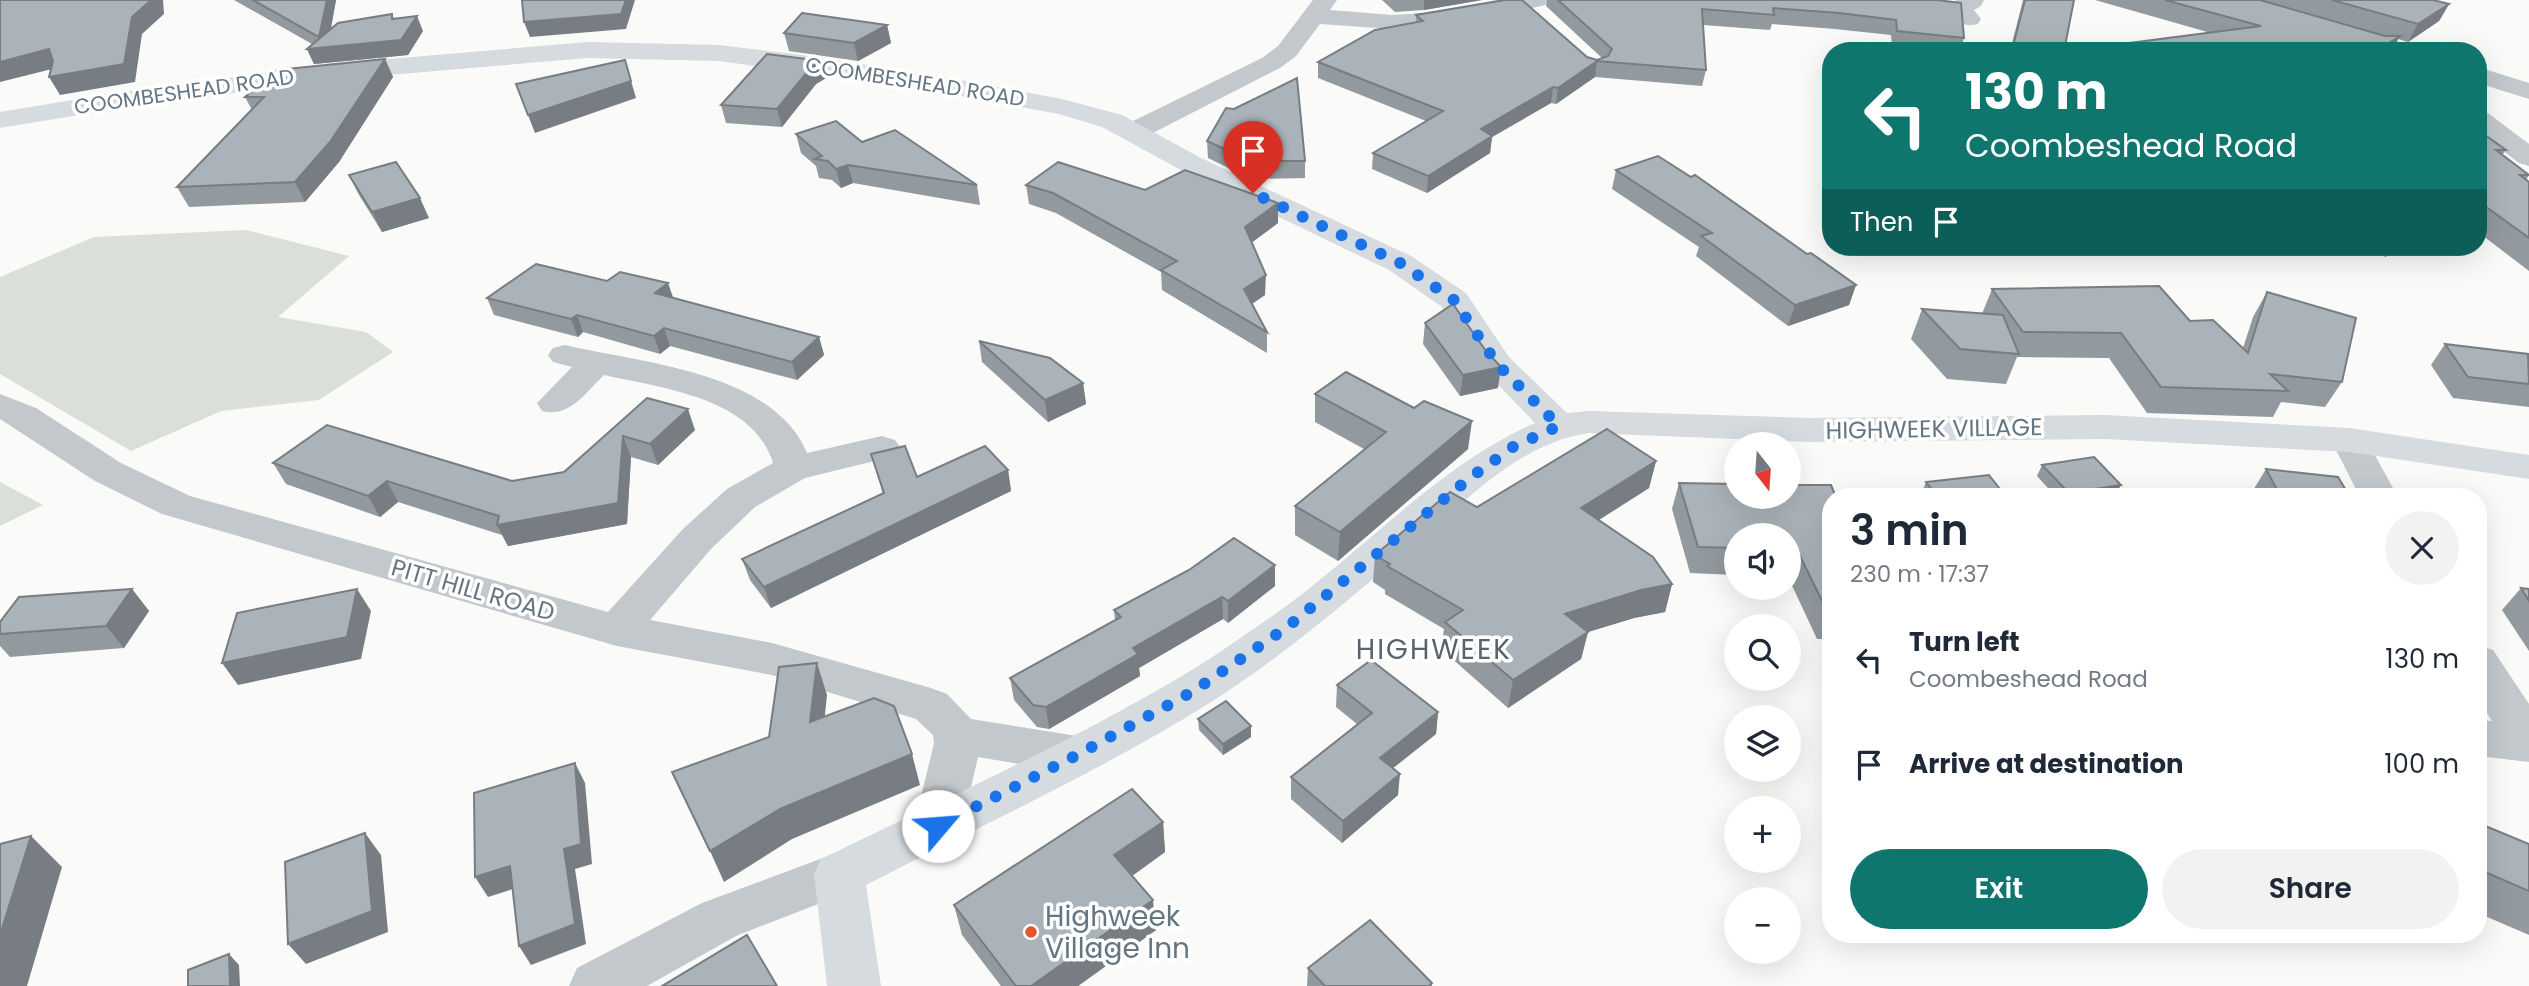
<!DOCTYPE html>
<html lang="en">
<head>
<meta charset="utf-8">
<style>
  :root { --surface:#fff; --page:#f2f2f3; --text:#1f2937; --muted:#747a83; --accent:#0f766e }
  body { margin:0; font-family:Poppins,sans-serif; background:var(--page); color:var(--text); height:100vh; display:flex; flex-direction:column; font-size:26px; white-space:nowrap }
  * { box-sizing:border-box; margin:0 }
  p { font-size:23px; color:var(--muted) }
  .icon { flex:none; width:38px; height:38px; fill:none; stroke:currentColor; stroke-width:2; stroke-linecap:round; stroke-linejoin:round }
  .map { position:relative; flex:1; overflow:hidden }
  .panel { position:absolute; left:1822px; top:488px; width:665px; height:455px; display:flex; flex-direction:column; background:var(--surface); border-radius:28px; box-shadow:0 7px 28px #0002 }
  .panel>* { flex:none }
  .banner { position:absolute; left:1822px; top:42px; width:665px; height:214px; border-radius:28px; box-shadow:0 7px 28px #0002; background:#0f766e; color:#fff; overflow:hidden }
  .needle { width:46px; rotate:163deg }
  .tools { position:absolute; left:1724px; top:432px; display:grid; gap:14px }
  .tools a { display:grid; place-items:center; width:77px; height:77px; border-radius:50%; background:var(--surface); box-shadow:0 7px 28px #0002; font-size:35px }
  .pin { position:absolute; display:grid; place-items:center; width:60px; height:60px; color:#fff; margin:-72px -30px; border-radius:50% 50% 50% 0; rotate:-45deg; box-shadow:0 0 7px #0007 }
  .pin .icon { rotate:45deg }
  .me { position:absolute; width:77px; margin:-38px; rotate:63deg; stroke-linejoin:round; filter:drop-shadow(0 0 5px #0008) }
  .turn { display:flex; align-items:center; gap:24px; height:147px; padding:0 28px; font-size:32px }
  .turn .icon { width:91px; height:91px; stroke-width:2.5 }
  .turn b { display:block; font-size:49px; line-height:60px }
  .then { display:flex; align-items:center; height:66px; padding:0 28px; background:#0003; gap:14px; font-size:26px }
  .round { display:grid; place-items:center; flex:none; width:74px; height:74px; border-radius:37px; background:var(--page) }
  .headline { display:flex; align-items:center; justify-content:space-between; height:119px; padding:0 28px }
  h1 { font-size:42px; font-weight:600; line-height:52px }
  .primary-button { display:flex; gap:14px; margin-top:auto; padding:14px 28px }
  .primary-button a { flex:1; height:80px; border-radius:42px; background:var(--accent); color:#fff; font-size:28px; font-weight:600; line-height:80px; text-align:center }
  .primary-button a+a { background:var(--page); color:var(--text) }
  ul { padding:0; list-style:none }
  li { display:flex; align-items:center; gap:21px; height:105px; padding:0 28px }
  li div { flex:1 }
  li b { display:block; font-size:26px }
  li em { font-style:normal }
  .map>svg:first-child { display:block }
  .green { fill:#dadfd7 }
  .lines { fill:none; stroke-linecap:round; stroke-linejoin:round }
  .street { fill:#c3c8cc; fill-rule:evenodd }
  .secondary { fill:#d6dbdf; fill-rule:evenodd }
  .wall { fill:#929a9f }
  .shaded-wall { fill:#777d82 }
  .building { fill:#aab3b9; stroke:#777d82; stroke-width:2 }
  .route { stroke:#1a73e8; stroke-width:12; stroke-dasharray:0 21.6 }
  .poi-dot { fill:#e4572e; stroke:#fff; stroke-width:2.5 }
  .labels { text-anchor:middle; stroke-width:7; stroke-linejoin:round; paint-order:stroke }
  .far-street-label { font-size:21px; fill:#657683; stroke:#fff }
  .street-label { font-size:24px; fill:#657683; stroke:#fff }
  .quarter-label { font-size:28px; letter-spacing:2px; fill:#57646e; stroke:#fff }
  .near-poi-label { font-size:28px; fill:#657683; stroke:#fff; text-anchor:start }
</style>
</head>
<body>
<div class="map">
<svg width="2529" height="986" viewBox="0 0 2529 986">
  <rect width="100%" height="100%" fill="#fafaf8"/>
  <g class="green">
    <polygon points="246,230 349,256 278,317 366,332 393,352 319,400 221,411 131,451 0,374 0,277 94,237"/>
    <polygon points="0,482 43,505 0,526"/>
  </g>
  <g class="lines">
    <g class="street">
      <polygon points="1313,0 1337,0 1330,10 1392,15 1424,13 1497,0 1549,0 1545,5 1537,7 1424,27 1392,29 1320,24 1296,56 1280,68 1143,138 1133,140 1123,138 1119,132 1123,126 1262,58 1278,46"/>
      <path d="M1957,0h27l-3,6 -7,4 7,9 -3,5c-15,4 -24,-3 -32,-15z"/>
      <polygon points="2343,25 2413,46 2416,51 2377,51 2334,37 2331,32 2334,27"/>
      <polygon points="2478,67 2529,83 2529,99 2478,83"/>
      <polygon points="2478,111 2488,113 2529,144 2529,166 2519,163 2478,132"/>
      <path d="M565,345c75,18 208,26 242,108l75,-17 13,4 6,8 -6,8 -90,22 -50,29 -44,42 -61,71 122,23 159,45 16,6 24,25 106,17 16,6 7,13 -7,13 -16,6 -99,-17 -16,69 -7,14 -17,6 -17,-6 -7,-14 20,-83 -1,-8 -17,-16 -144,-44 -155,-29 -455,-132 -67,-33 -95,-62v-25l36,14 85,55 69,33 418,116 75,-83 44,-40 46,-26c-20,-66 -112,-75 -169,-88 -19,18 -34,43 -62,36l-5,-8 35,-36 -19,-5 -5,-7 5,-7z"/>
      <polygon points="2349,428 2362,432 2398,497 2360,497 2331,440 2336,432"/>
      <polygon points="2478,645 2493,650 2529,704 2529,762 2478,756 2478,720 2492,721 2478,699"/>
      <polygon points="839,852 857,859 864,874 857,889 738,935 647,986 569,986 577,968 702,903"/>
    </g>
    <path class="secondary" d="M588,42l131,3 75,9 128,19 140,26 60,16 79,43 210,98 55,37 43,64 58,56 22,-2 220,7 296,-3 244,13 180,27v24l-180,-27 -244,-13 -296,3 -220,-9c-65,9 -116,61 -164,102 -70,59 -139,120 -217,169 -109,68 -228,122 -342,181l15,101h-54l-13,-112 7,-15c119,-58 240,-112 354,-179 32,-18 62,-40 93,-61 91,-62 165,-151 267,-196l-50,-52 -43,-64 -53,-37 -208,-100 -79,-43 -43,-13 -137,-25 -203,-28 -131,-3 -247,21 -232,31 -109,18v-16l109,-18 232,-31z"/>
  </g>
  <g class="wall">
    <polygon points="234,0 336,0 331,29 392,14 394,19 423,31 408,55 314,64 307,49 312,44"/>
    <polygon points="1382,0 1482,0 1424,10 1395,12"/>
    <polygon points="1547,0 1937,0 1964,38 1960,51 1931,51 1892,46 1891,35 1835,29 1772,24 1770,30 1703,25 1706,70 1702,86 1595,77 1556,104 1551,103 1492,137 1490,153 1427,193 1372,169 1373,153 1426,121 1318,78 1318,62 1416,22 1416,15 1597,60 1602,58 1546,6"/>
    <polygon points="2023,0 2074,0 2064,51 2010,51"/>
    <polygon points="2095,0 2433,0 2449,4 2439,21 2408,42 2398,39 2391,51 2067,51 2211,33"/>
    <polygon points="887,25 891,43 858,61 789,51 784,33"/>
    <polygon points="385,59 393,77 339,162 305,202 189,207 177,187 252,110 245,97"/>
    <polygon points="822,61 826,78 816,84 782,127 726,123 721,105"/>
    <polygon points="2478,130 2506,150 2502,155 2529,175 2526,180 2529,182 2529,271 2478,232"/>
    <polygon points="796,134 862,142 977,185 980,205 853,183 841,188 832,180 819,178 816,166 801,153"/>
    <polygon points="1207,141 1305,161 1305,178 1251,179 1208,158"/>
    <polygon points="1616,170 1807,254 1856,285 1849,305 1788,326 1696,256 1699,247 1612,189"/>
    <polygon points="349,175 429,218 382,232 359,195"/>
    <polygon points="1026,185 1145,190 1278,203 1278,223 1252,242 1265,295 1252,304 1267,332 1267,353 1162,290 1161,272 1056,213 1029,204"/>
    <polygon points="2269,247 2319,247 2313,256"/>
    <polygon points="2358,247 2396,247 2386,257"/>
    <polygon points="1992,289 2190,321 2243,348 2253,317 2267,292 2342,382 2325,407 2281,402 2273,417 2147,413 2109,358 2017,357 2006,384 1947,379 1911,339 1922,309 1982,314"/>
    <polygon points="487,298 673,298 819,337 824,355 797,380 670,346 660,354 583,332 578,337 494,315"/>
    <polygon points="1425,323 1498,388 1460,396 1423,344"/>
    <polygon points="979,341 1083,383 1086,404 1048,422 982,362"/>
    <polygon points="2445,344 2529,354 2529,407 2453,398 2431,365"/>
    <polygon points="1315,394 1414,408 1468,449 1338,561 1295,535 1295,506 1364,449 1315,422"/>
    <polygon points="647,398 695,430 658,465 631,457 627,524 508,546 502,535 398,502 380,517 286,484 273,463 512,481 564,472"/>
    <polygon points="871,454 917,477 1008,470 1011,491 771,608 750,580 742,559 883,494"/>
    <polygon points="1656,461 1649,488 1599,520 1672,584 1665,612 1634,618 1588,632 1581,659 1508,708 1441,649 1444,629 1385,594 1385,590 1373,582 1375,555 1477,507"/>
    <polygon points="2042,465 2115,496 2056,497 2037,476"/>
    <polygon points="2266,469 2350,497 2249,497"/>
    <polygon points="1926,482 2006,497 1920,497"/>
    <polygon points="1679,483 1830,497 1830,639 1817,639 1788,577 1788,536 1736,536 1736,575 1690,573 1672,509"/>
    <polygon points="1275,565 1275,586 1228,623 1223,619 1139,668 1140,676 1049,729 1037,727 1014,700 1010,678 1115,620 1114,610"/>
    <polygon points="2521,588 2529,589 2529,651 2502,610"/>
    <polygon points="132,589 149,611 124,648 10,657 0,646 0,622"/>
    <polygon points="1337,685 1438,712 1436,734 1393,768 1398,795 1342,843 1291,799 1291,777 1357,724 1336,707"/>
    <polygon points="1198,719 1251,737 1223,755 1199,730"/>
    <polygon points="1163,822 1165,852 1132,876 1156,930 1078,986 1001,986 962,935 954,905"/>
    <polygon points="2478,823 2529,844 2529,935 2478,913"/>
    <polygon points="1308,968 1432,983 1432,986 1307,986"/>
  </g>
  <g class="shaded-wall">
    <polygon points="151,0 163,0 164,14 142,34 135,82 60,95 49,77 132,17"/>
    <polygon points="327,0 336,0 327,47 417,16 423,31 408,55 314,64 307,49 324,47 319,37"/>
    <polygon points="626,0 635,0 626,29 530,37 524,22"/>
    <polygon points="1424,0 1482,0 1424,10"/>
    <polygon points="2449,4 2439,21 2408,42 2418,24"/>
    <polygon points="887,25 891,43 858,61 854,43"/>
    <polygon points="2400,36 2391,51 2376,51"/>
    <polygon points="2328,48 2326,51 2303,51"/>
    <polygon points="49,49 60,67 0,82 0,62"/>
    <polygon points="385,59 393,77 339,162 305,202 295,182"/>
    <polygon points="625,60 636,98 535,133 528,115"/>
    <polygon points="822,61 826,78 816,84 782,127 777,109 812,66"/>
    <polygon points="1597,61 1595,77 1556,104 1558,88"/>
    <polygon points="1553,87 1551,103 1492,137 1490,153 1427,193 1428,176 1481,129"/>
    <polygon points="848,165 853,183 841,188 836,169"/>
    <polygon points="420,198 429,218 382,232 372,212"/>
    <polygon points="1278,203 1278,223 1246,247 1245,227"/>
    <polygon points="2392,247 2396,247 2386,257"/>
    <polygon points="1266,275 1265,295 1244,309 1244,289"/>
    <polygon points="668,283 674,300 655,293"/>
    <polygon points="1856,285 1849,305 1788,326 1795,305"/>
    <polygon points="577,315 583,332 578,337 571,319"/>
    <polygon points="664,328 670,346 660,354 654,336"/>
    <polygon points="819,337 824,355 797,380 792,362"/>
    <polygon points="1501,367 1498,388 1460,396 1463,375"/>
    <polygon points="1083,383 1086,404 1048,422 1045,400"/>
    <polygon points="688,409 695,430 658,465 650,444"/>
    <polygon points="1472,421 1468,449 1338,561 1340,532"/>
    <polygon points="623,436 631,457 627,524 508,546 497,525"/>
    <polygon points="1656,461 1649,488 1575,535 1581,508"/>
    <polygon points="1008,470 1011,491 771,608 764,587"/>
    <polygon points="387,481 398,502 380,517 368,496"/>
    <polygon points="2121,485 2115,496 2067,497 2069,493"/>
    <polygon points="1275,565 1275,586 1228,623 1228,601"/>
    <polygon points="1672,584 1665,612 1634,618 1588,632 1581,659 1508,708 1513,680 1565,614 1641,590"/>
    <polygon points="132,589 149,611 124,648 106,626"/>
    <polygon points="357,589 371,611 361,659 238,685 222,663"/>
    <polygon points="1222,597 1223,619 1139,668 1140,676 1049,729 1046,707 1133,648"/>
    <polygon points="817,663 827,695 821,753 810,722"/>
    <polygon points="1438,712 1436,734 1378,780 1380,758"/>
    <polygon points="1251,726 1251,737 1223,755 1223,744"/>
    <polygon points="912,754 920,785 792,839 724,882 710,851 780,809"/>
    <polygon points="575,763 585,783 592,864 575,869 586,944 531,965 519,946 564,849"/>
    <polygon points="1400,774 1398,795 1342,843 1343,821"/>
    <polygon points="1163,822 1165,852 1118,886 1114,855"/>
    <polygon points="365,833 381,855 388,932 306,964 288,944"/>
    <polygon points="31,836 62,867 27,986 0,986 0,935"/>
    <polygon points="510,866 522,886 488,897 475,877"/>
    <polygon points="1153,900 1156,930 1078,986 1031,986"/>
    <polygon points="229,954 239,965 240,986 230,986"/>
  </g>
  <g class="building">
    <polygon points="0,0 151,0 132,17 124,64 49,77 53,61 49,49 0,62"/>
    <polygon points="253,0 327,0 319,37"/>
    <polygon points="522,0 626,0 621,14 524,22"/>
    <polygon points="1505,0 1522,0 1587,57 1597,60 1608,56 1612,49 1558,0 1937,0 1961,3 1964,38 1897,31 1896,20 1839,13 1773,8 1774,15 1702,9 1706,70 1597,61 1558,88 1553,87 1481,129 1492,136 1428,176 1373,153 1443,111 1318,62 1375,30 1423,21 1416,15"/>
    <polygon points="2025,0 2074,0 2064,51 2040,51 2036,48 2013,46"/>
    <polygon points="2165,0 2260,0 2385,36 2400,36 2376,51 2338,51 2328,48 2303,51 2067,51 2261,26"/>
    <polygon points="2332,0 2433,0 2449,4 2418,24"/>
    <polygon points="802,13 887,25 854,43 784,33"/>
    <polygon points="392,14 392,19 417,16 401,40 307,49 338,23"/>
    <polygon points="767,54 822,61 812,66 777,109 721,105"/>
    <polygon points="385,59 330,142 295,182 177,187 264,97 245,97 277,70"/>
    <polygon points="625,60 631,81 528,115 516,84"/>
    <polygon points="1297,78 1305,161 1251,161 1207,141 1226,108 1234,109"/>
    <polygon points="836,121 862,142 895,130 977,185 848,165 836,169 828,161 815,159 822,156 796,134"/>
    <polygon points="2478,130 2506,150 2496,150 2529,175 2520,175 2529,182 2529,238 2478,201"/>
    <polygon points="1658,156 1691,177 1695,175 1807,254 1811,253 1856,285 1795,305 1701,236 1712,233 1616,170"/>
    <polygon points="396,162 420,198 372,212 349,175"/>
    <polygon points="1058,162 1145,190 1185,170 1278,203 1245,227 1266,275 1244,289 1267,332 1161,270 1177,261 1053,193 1026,185"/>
    <polygon points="536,264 607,281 620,272 668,283 655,293 819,337 792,362 664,328 654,336 577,315 571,319 487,298"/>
    <polygon points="2159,286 2190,321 2213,320 2248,353 2267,292 2356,318 2342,382 2270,374 2288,391 2161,387 2121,333 2023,332 1992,289"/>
    <polygon points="1453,304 1486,351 1501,367 1463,375 1425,323"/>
    <polygon points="1922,309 2003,315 2019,354 1960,349"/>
    <polygon points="979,341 1050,358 1083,383 1045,400"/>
    <polygon points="2445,344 2528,354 2529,384 2468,377"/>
    <polygon points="1346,372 1414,408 1424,401 1472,421 1340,532 1295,506 1386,432 1315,394"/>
    <polygon points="647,398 688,409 650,444 623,436 618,503 497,525 499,516 387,481 368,496 273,463 327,425 512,481 564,472"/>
    <polygon points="1607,429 1656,461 1581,508 1653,557 1672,584 1641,590 1565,614 1588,632 1513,680 1445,622 1463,610 1387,566 1390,564 1375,555 1450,492 1477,507"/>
    <polygon points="905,446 917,477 985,446 1008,470 764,587 742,559 884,493 871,454"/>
    <polygon points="2094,457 2121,485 2069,493 2042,465"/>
    <polygon points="2266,469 2338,477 2350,497 2281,497"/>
    <polygon points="1989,475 2006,497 1938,497 1926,482"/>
    <polygon points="1679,483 1736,484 1736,497 1788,497 1788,485 1831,485 1836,497 1830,497 1830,613 1828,613 1797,550 1788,549 1788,536 1736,536 1736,548 1698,547"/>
    <polygon points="1234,538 1275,565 1228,601 1222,597 1133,648 1138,654 1046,707 1033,705 1010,678 1121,617 1114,610 1189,570"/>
    <polygon points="2521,588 2529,589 2529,601"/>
    <polygon points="132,589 106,626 0,634 0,622 19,597"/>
    <polygon points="357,589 347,637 222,663 237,613"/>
    <polygon points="1371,660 1438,712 1380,758 1400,774 1343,821 1291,777 1372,713 1337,685"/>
    <polygon points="817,663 810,722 874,698 894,706 912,754 780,809 710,851 672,772 769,737 779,667"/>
    <polygon points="1226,701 1251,726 1223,744 1198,719"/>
    <polygon points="575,763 581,844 564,849 575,924 519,946 510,866 475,877 474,793"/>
    <polygon points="1132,789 1163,822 1114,855 1153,900 1031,986 1016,986 954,905"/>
    <polygon points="2478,823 2529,844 2529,891 2478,869"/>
    <polygon points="365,833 372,911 288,944 285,862"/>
    <polygon points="31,836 0,935 0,844"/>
    <polygon points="1370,920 1432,983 1429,986 1325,986 1308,968"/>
    <polygon points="747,935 777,986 662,986"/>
    <polygon points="229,954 230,986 188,986 188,970"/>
  </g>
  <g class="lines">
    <polyline class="route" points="938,826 1077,755 1192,692 1286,628 1471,477 1513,447 1559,426 1497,364 1454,300 1400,263 1253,193"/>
  </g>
  <circle class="poi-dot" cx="1031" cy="932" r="7"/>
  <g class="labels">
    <g class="far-street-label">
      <text transform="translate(915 82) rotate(9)" y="7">COOMBESHEAD ROAD</text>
      <text transform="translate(184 92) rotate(-8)" y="7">COOMBESHEAD ROAD</text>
    </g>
    <g class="street-label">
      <text transform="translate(1934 429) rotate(-1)" y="8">HIGHWEEK VILLAGE</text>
      <text transform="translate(473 590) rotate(16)" y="8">PITT HILL ROAD</text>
    </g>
    <g class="quarter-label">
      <text x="1434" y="659">HIGHWEEK</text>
    </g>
    <g class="near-poi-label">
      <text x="1045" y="926">Highweek<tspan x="1045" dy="32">Village Inn</tspan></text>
    </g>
  </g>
</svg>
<div class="tools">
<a><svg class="needle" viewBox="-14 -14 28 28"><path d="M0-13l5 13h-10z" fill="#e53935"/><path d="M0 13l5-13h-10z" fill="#747a83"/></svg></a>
<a><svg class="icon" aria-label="sound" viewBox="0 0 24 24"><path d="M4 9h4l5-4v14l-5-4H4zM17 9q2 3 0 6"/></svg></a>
<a><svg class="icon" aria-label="search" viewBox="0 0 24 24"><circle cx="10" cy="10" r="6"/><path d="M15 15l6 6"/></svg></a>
<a><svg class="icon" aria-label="layers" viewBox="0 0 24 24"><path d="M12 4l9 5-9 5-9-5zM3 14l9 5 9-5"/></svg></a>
<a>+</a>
<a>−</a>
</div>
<div class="pin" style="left:1253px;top:193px;background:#d93025"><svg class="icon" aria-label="arrive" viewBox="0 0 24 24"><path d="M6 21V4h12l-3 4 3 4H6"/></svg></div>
<svg class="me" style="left:938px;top:826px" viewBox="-20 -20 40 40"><circle r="19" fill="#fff"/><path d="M0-13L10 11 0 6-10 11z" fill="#1a73e8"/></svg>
<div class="banner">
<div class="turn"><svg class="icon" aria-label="left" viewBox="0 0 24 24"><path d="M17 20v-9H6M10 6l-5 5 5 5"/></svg><div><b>130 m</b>Coombeshead Road</div></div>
<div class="then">Then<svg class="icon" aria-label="arrive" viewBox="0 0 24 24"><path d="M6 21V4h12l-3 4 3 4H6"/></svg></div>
</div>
<section class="panel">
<div class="headline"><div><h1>3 min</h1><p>230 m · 17:37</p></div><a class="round"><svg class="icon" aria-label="close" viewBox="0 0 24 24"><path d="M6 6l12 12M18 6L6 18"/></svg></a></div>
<ul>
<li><svg class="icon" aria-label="left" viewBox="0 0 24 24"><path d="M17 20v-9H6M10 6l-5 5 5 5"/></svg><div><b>Turn left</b><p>Coombeshead Road</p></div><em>130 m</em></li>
<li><svg class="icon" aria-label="arrive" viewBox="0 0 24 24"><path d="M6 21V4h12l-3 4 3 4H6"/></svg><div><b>Arrive at destination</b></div><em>100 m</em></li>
</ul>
<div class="primary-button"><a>Exit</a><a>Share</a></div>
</section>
</div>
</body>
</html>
